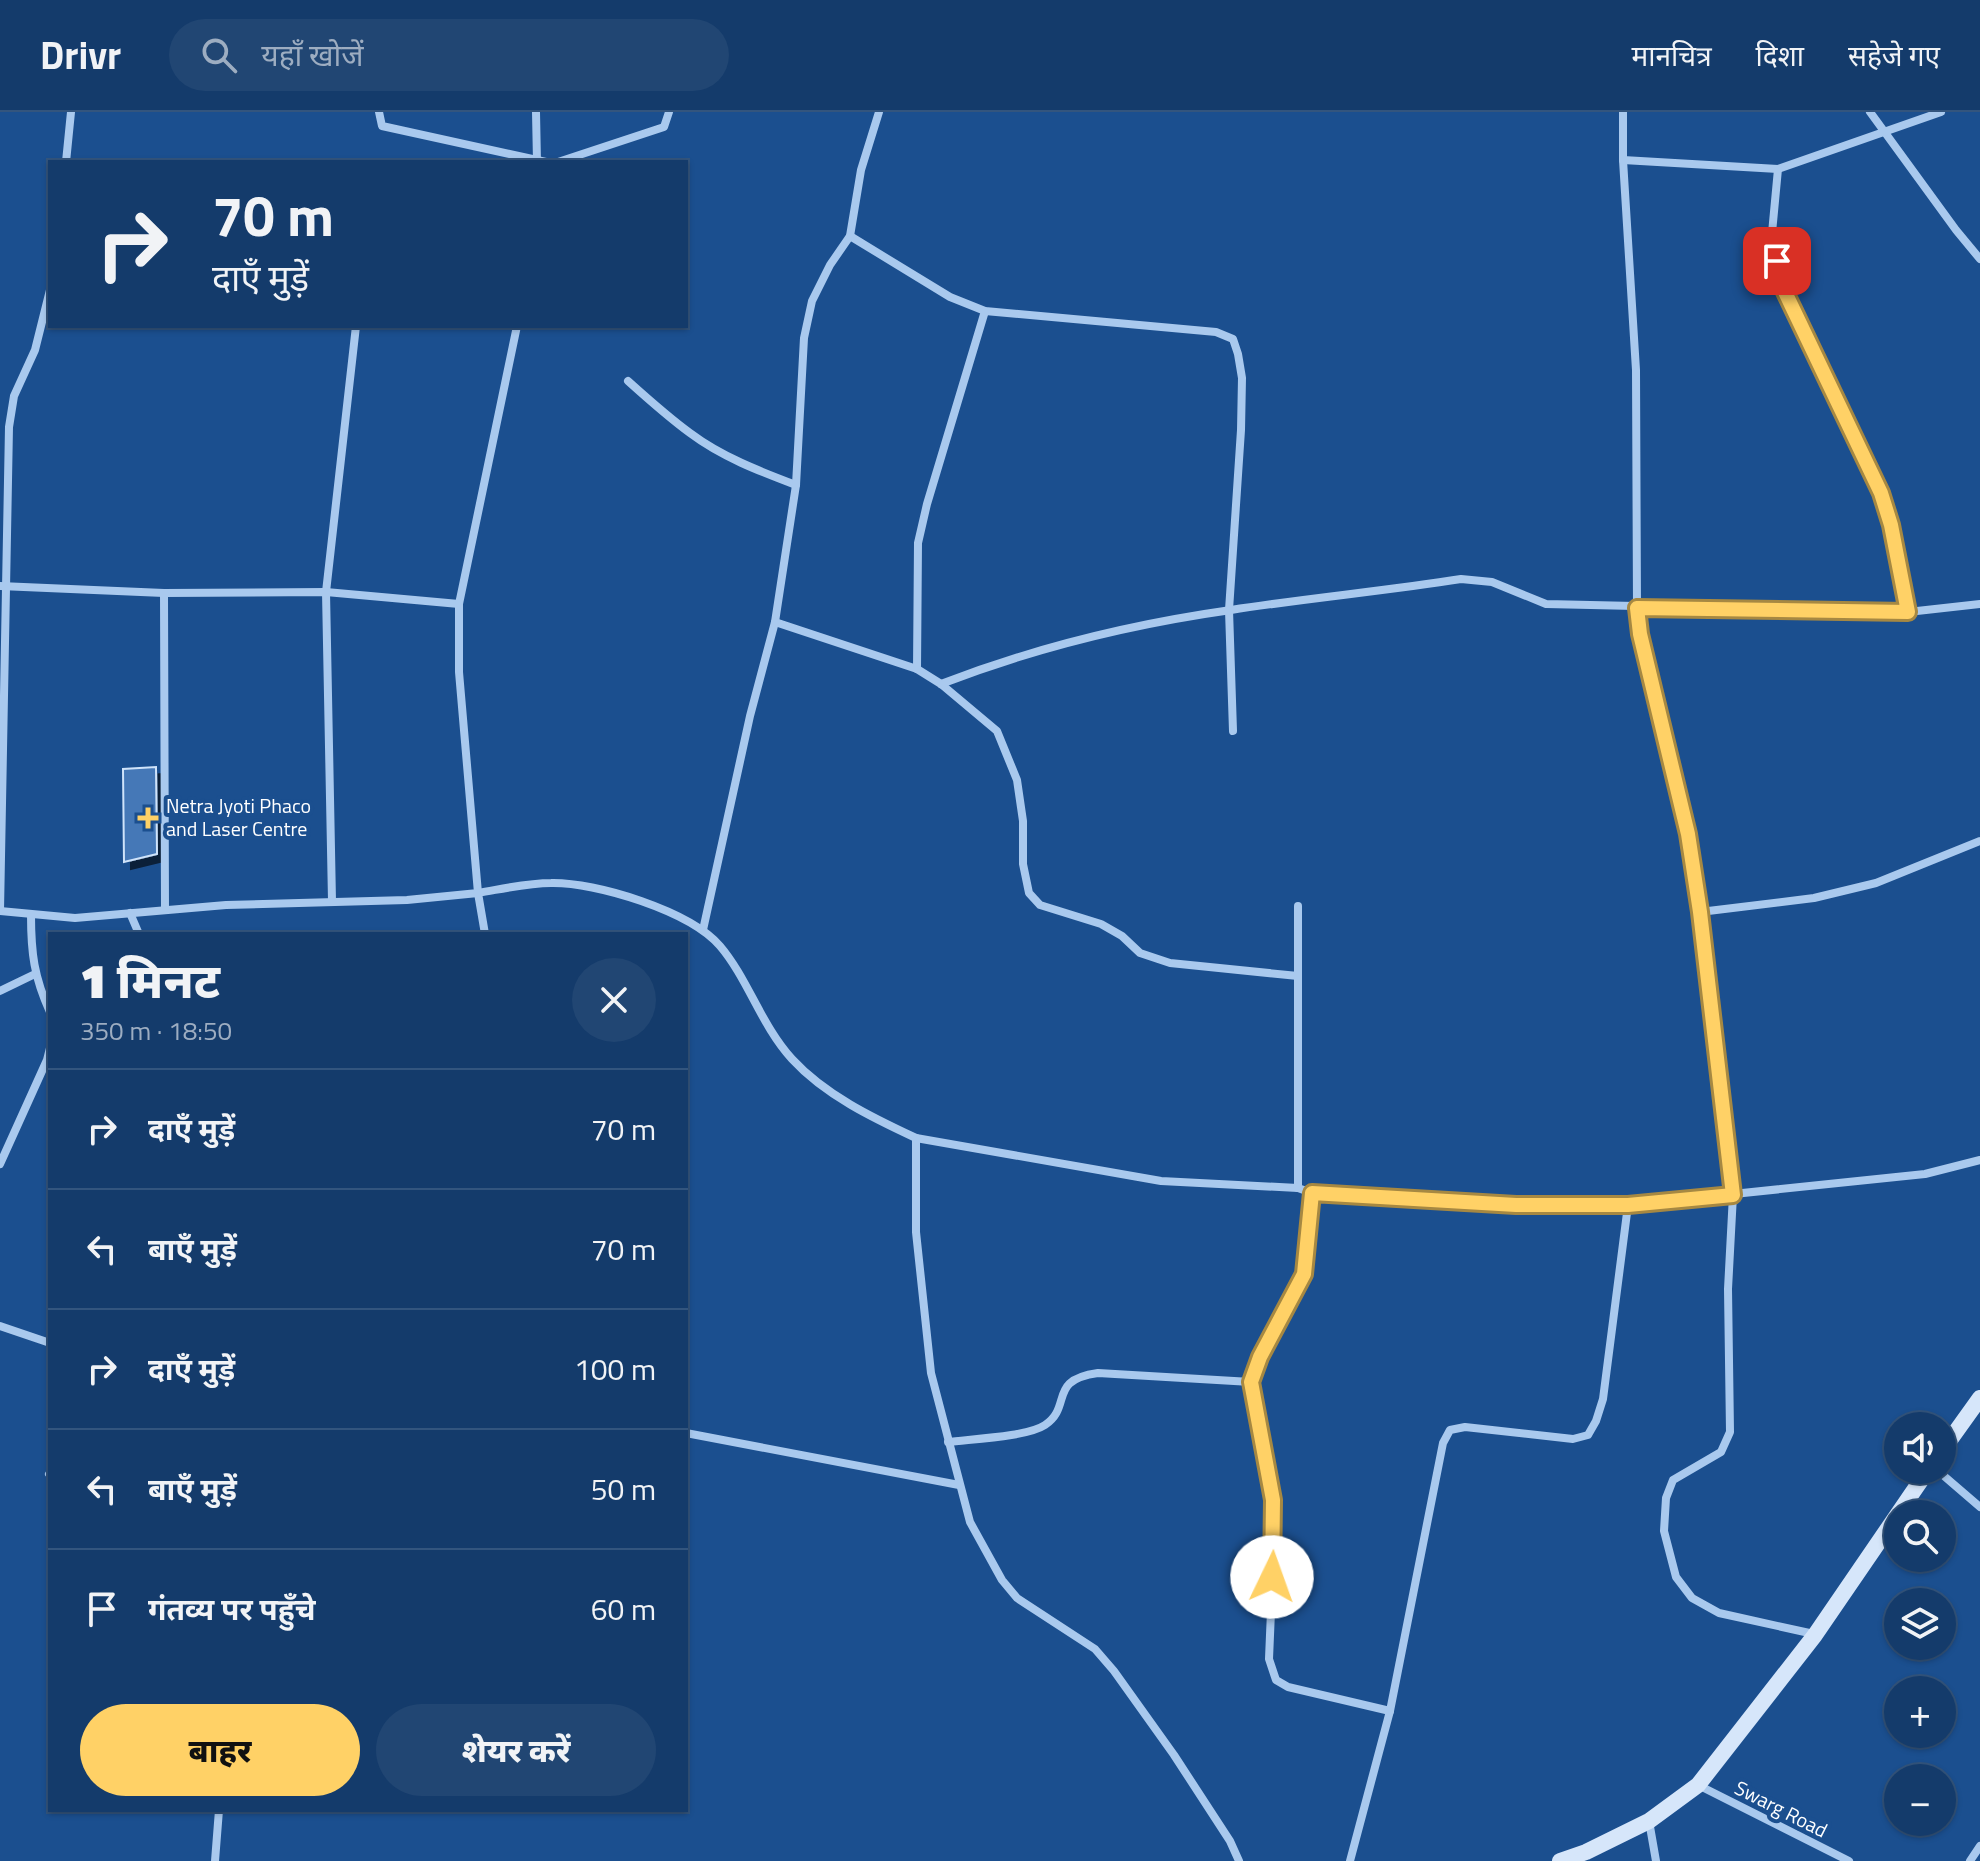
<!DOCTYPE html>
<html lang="hi">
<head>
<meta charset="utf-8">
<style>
  :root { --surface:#143b6b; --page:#214673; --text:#f1f3f6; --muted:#9dadc1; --line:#33557e; --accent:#ffd166 }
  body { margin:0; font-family:"Titillium Web","Noto Sans Devanagari",sans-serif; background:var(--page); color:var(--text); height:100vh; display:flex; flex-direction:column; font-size:30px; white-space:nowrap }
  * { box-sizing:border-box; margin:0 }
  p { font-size:26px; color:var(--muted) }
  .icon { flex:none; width:44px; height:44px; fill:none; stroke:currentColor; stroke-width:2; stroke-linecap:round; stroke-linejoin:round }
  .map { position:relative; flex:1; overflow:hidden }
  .details { position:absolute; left:48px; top:820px; width:640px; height:880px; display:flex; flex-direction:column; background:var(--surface); border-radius:0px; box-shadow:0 2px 6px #0004,0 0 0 2px var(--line) }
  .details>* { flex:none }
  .guide { position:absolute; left:48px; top:48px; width:640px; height:168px; border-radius:0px; box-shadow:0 2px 6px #0004,0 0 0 2px var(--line); background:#143b6b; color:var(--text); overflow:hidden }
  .controls { position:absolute; left:1884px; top:1300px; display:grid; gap:16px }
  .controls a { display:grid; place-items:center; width:72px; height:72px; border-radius:50%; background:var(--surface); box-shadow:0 2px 6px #0004,0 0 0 2px var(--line); font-size:40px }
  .pin { position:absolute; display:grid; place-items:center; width:68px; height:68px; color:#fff; margin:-34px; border-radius:16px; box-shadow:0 4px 12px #0006 }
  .me { position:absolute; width:88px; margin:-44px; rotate:3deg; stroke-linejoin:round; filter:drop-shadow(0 0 6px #0008) }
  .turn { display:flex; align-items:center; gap:28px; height:168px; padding:0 32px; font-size:36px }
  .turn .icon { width:104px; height:104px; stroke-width:2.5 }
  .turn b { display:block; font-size:56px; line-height:68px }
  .round { display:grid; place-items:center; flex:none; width:84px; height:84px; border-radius:42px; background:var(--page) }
  .head { display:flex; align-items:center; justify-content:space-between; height:136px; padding:0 32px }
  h1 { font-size:48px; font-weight:800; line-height:60px }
  .action { display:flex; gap:16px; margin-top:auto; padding:16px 32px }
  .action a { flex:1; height:92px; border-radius:48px; background:var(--accent); color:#111; font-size:32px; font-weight:800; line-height:92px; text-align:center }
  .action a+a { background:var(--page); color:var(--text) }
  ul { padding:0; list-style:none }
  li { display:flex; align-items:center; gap:24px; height:120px; padding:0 32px; border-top:2px solid var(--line) }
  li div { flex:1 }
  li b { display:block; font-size:30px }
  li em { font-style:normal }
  header { display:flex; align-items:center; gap:48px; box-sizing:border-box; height:112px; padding:0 40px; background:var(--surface); border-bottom:2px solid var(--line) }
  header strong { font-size:38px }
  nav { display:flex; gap:44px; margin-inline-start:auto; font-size:28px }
  .search { width:560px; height:72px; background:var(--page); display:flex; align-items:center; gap:20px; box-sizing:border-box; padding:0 28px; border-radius:44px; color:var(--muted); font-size:30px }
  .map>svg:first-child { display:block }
  .building { fill:#4478b7; stroke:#cfe3fa; stroke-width:2; filter:url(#shadow) }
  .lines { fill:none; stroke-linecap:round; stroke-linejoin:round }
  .street { stroke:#a9c9ee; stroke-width:8 }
  .secondary { stroke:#d6e6fa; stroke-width:16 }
  .route-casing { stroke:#a68842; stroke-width:20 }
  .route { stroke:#ffd166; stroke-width:14 }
  .poi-dot { fill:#ffd166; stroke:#1b4f8f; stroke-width:3 }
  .labels { text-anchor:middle; stroke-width:8; stroke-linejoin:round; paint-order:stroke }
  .poi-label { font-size:20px; fill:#fff; stroke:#1b4f8f; text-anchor:start }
  .street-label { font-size:20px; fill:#fff; stroke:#1b4f8f }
</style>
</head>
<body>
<header>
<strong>Drivr</strong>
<div class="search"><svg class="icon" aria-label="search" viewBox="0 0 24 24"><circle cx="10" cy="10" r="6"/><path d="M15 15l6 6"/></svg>यहाँ खोजें</div>
<nav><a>मानचित्र</a><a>दिशा</a><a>सहेजे गए</a></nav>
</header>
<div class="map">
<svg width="1980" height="1749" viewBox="0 0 1980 1749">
  <defs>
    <filter id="shadow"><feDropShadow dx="7" dy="7" stdDeviation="0" flood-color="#0009"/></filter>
  </defs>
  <rect width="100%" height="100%" fill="#1b4f8f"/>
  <polygon class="building" points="156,655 157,742 124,750 123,657"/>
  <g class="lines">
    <g class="street">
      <polyline points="379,0 382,14 546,50"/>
      <polyline points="536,0 537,50"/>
      <polyline points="1623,0 1623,48 1636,258 1637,496 1640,522 1688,722 1700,800 1733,1083 1728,1177 1730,1320 1721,1340 1673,1368 1666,1386 1664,1419 1676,1465 1692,1486 1719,1501 1814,1522"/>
      <polyline points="1870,0 1956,118 1980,147"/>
      <polyline points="1623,48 1778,57 1941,0"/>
      <polyline points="66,50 71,0"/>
      <polyline points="558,50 664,15 669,0"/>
      <polyline points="1778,57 1772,121 1785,180 1881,381 1891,413 1908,500"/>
      <polyline points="850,124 950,185 985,199 1216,220 1233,227 1238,242 1242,266 1241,318 1229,498 1233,619"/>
      <path d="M628,269c20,18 40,36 62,52 32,24 69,38 106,52"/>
      <polyline points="0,474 164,481 326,480 459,492"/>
      <polyline points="164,481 165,797"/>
      <polyline points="775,510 917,557 941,572 997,619 1017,668 1023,709 1023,752 1029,781 1040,793 1101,812 1122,824 1140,841 1170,851 1298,864"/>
      <polyline points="917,557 918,431 927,392 985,199"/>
      <path d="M941,572c93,-36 191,-60 290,-74 77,-12 154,-19 230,-31l31,3 54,22 362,8 72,-8"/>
      <polyline points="332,789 326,480 356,214"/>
      <polyline points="1298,794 1298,1076"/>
      <polyline points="0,799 75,806 226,793 407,788 478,781 459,560 459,492 517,214"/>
      <polyline points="0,799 9,315 14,284 35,238 50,178"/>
      <polyline points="1700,800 1814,786 1876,771 1980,729"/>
      <polyline points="130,801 139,822"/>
      <path d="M31,803c0,38 3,62 19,97"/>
      <polyline points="703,818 750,604 775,510 796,373 804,226 812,189 830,153 850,124 861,58 879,0"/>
      <path d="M485,822l-7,-41c24,-4 49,-10 73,-10 45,-1 139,28 169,63 28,33 41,79 72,113 33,36 81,59 124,79l245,43 137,7 14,5 204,12h112l297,-31 55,-14"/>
      <polyline points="0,879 35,862"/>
      <polyline points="916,1026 916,1120 931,1261 970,1410 1002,1468 1017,1486 1095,1537 1114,1559 1174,1643 1230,1729 1239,1749"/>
      <polyline points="0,1052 47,948 50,936"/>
      <polyline points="1312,1081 1304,1162 1260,1245 1251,1270 1254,1295 1266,1339 1275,1404 1269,1547 1276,1568 1288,1575 1390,1599"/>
      <polyline points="0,1214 50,1231"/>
      <polyline points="686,1321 959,1373"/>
      <path d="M948,1330c23,-3 79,-5 97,-17 28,-19 2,-45 53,-52l153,9"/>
      <polyline points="1937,1358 1980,1395"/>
      <polyline points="49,1362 50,1363"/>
      <polyline points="1698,1673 1849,1749"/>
      <polyline points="1649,1709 1656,1749"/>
      <polyline points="215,1749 219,1698"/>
      <polyline points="1350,1749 1390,1599 1443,1331 1450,1318 1465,1315 1573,1327 1588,1323 1596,1309 1603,1287 1628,1093"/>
      <polyline points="1970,1749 1980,1734"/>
    </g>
    <g class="secondary">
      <polyline points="1942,1339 1980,1286"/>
      <polyline points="1560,1749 1586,1740 1649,1709 1698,1673 1815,1523 1928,1358"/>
    </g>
  </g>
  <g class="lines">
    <defs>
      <polyline id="route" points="1272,1465 1273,1388 1251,1270 1260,1245 1304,1162 1312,1081 1516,1093 1628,1093 1733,1083 1700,800 1688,722 1640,522 1637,496 1908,500 1891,413 1881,381 1785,180 1777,149"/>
    </defs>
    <use href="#route" class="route-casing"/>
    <use href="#route" class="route"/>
  </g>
  <path class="poi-dot" d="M144 694h8v8h8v8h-8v8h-8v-8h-8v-8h8z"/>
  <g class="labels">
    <g class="poi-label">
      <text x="166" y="701">Netra Jyoti Phaco<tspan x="166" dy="23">and Laser Centre</tspan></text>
    </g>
    <g class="street-label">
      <text transform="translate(1781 1697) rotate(27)" y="7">Swarg Road</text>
    </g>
  </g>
</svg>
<div class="controls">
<a><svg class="icon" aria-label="sound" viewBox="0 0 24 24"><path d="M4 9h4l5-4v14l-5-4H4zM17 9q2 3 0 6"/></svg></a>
<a><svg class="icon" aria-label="search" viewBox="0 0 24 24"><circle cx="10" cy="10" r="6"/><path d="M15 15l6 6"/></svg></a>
<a><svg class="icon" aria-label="layers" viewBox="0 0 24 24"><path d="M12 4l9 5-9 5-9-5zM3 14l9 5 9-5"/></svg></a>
<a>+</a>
<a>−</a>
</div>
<div class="pin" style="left:1777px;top:149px;background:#d93025"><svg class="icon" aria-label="arrive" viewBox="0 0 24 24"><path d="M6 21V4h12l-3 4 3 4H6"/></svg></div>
<svg class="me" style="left:1272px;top:1465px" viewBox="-20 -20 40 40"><circle r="19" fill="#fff"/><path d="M0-13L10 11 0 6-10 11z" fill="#ffd166"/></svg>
<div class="guide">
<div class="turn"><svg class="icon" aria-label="right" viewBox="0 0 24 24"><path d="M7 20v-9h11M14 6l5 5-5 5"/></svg><div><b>70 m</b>दाएँ मुड़ें</div></div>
</div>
<section class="details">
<div class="head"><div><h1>1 मिनट</h1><p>350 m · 18:50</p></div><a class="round"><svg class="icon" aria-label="close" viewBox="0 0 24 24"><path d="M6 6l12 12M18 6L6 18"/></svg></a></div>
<ul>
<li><svg class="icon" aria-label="right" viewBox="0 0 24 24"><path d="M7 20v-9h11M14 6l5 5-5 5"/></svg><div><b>दाएँ मुड़ें</b></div><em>70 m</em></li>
<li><svg class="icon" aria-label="left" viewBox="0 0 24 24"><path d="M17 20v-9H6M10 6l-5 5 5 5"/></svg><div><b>बाएँ मुड़ें</b></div><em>70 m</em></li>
<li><svg class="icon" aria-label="right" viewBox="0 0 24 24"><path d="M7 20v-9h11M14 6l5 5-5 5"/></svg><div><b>दाएँ मुड़ें</b></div><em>100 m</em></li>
<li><svg class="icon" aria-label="left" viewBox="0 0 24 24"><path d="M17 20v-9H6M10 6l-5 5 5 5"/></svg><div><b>बाएँ मुड़ें</b></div><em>50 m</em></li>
<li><svg class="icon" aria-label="arrive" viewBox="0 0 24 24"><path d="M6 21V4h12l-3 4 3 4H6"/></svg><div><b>गंतव्य पर पहुँचे</b></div><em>60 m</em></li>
</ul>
<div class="action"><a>बाहर</a><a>शेयर करें</a></div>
</section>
</div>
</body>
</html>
